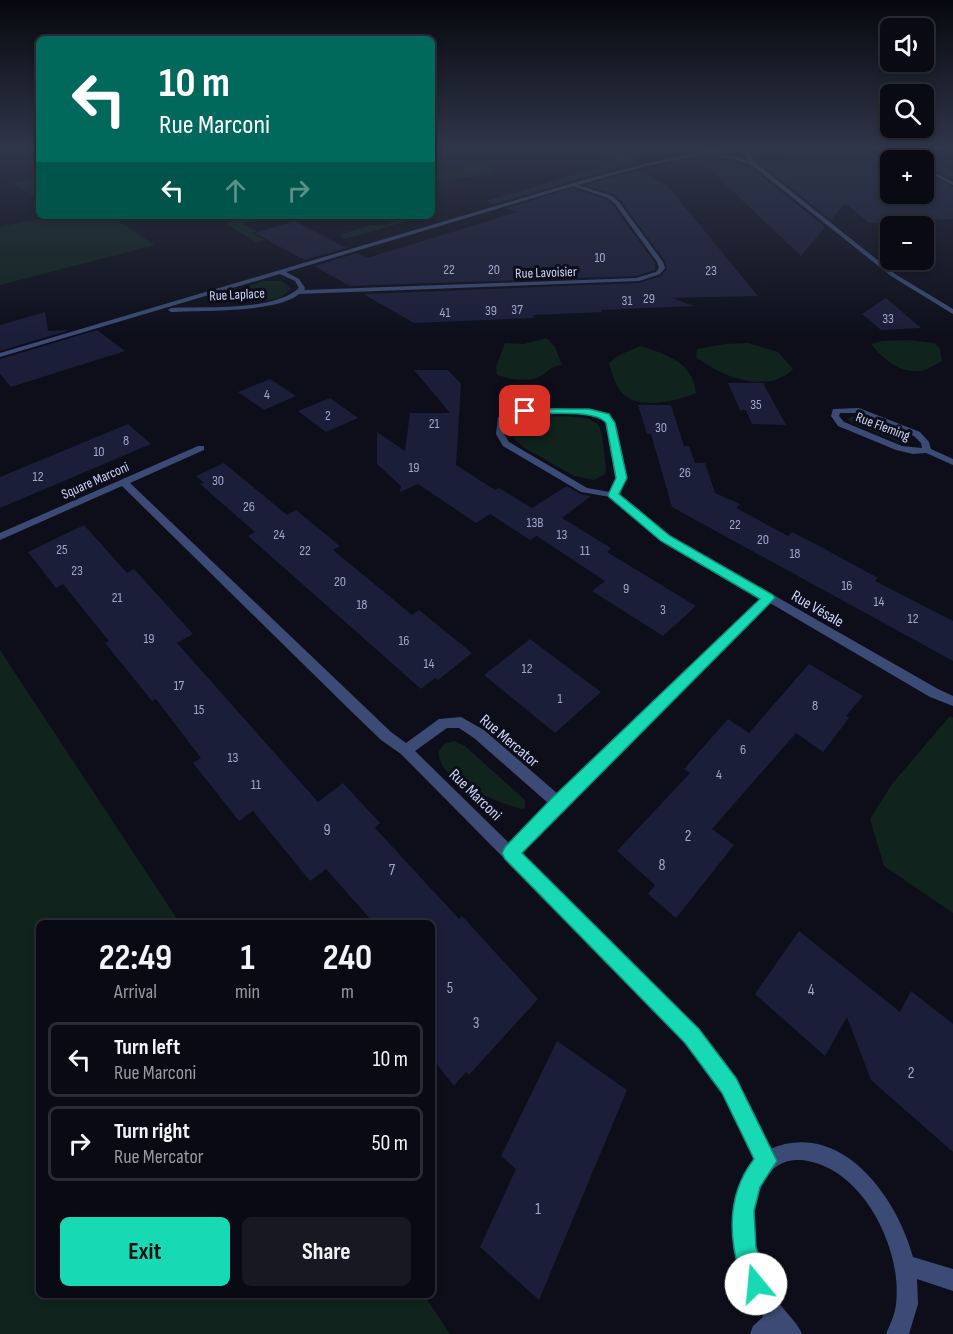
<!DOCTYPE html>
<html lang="en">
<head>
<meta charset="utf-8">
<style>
  :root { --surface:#0a0a14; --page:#181822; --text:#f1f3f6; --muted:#999aa0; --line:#2a2b34; --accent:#17dab4 }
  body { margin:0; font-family:"Sofia Sans Condensed",sans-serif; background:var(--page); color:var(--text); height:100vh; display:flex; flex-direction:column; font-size:22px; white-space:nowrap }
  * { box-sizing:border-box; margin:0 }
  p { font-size:20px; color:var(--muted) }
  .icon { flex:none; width:33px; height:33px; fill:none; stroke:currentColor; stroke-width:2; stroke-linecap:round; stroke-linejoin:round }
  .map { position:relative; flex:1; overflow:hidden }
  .side { position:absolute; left:36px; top:920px; width:399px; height:378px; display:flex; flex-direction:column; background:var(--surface); border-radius:9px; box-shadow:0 3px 9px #0003,0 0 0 2px var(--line) }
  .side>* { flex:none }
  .banner { position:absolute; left:36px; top:36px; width:399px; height:183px; border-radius:9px; box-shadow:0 3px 9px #0003,0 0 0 2px var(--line); background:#00695c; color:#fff; overflow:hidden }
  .tools { position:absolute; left:880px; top:18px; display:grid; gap:12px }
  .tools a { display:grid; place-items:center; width:54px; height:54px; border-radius:9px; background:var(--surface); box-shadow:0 3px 9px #0003,0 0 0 2px var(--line); font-size:30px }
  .pin { position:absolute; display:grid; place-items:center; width:51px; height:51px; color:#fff; margin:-26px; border-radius:12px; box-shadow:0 3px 9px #0006 }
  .me { position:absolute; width:66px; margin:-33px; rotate:343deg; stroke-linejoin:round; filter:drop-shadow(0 0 4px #0008) }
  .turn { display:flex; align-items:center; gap:21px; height:126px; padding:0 24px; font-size:27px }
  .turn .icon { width:78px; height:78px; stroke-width:2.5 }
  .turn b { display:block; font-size:42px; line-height:51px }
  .lanes { display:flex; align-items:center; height:57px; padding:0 24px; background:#0003; justify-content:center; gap:30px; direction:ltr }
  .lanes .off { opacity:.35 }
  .eta { display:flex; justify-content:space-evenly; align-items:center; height:102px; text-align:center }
  .eta b { font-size:36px; font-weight:700; line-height:42px }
  .action { display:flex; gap:12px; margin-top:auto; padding:12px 24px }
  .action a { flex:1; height:69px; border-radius:9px; background:var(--accent); color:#111; font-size:24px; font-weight:700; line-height:69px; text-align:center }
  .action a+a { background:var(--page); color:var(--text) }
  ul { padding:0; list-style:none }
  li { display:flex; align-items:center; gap:18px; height:75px; margin:0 12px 9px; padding:0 12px; border:3px solid var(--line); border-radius:9px }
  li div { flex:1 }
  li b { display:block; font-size:22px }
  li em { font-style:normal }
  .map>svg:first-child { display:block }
  .green { fill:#10231d }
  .building { fill:#1b1e39 }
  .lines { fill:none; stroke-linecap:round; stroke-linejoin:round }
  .minor { fill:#3c4b75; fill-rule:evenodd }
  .route { fill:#17dab4; stroke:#0f8e75; stroke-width:1.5 }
  .labels { text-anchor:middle; stroke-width:6; stroke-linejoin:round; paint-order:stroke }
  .number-label { font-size:14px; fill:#9fa6ca }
  .far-street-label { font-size:14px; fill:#cbd4fa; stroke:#0d0e1a }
  .street-label { font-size:16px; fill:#cbd4fa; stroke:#0d0e1a }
  .near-number-label { font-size:16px; fill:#9fa6ca }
</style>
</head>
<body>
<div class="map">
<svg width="953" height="1334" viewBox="0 0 953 1334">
  <rect width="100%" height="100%" fill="#0d0e1a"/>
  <g class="green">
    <polygon points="596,149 641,151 640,158 620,162"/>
    <polygon points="477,165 491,167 496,171 487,175 432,182 432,173"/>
    <polygon points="39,177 39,200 11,183"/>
    <polygon points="52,216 110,216 155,245 0,285 0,227"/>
    <polygon points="253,216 266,218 242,224 256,231 252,233 265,240 257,243 227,224 235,219"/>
    <polygon points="414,216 425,216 345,239 339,235 371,225 380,226"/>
    <path d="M262,281h20l9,7c-8,14 -34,16 -47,8v-8z"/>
    <path d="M547,338l8,9 7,18c-16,3 -10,5 -21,11 -12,7 -31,3 -44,-1l-1,-8 9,-24 19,1z"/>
    <path d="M907,340l28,3 5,6 2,12c-6,3 -15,9 -22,10 -21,2 -37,-12 -49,-27l11,-3z"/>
    <path d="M748,343l30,9 15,17c-25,26 -72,8 -97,-12l1,-8 28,-5z"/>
    <path d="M640,346c26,8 53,16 56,47 -17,8 -59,17 -73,1 -8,-8 -11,-21 -14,-31l8,-7z"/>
    <polygon points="853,416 904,436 909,441 899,442 852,423 848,419"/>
    <path d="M526,417c14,0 67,-5 73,9 5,12 5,30 7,42l-1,6 -11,6 -20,-4 -51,-29 -8,-8 -6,-11 3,-7z"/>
    <polygon points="0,650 179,922 39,922 39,1294 424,1295 450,1334 0,1334"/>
    <polygon points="950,716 953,718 953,913 884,866 870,819 892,784"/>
    <path d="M454,741l11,5 60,54v8l-3,1c-22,-6 -87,-28 -83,-58l5,-7z"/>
  </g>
  <g class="building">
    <polygon points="888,149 905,160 891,160 891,194 924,194 924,173 953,187 953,219 869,223 845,203 831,220 757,161 802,159 787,152"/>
    <polygon points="901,149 915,149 953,171 953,179 924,165 924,160 915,160"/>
    <polygon points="735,162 752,168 825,227 801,256 703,163"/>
    <polygon points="627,165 494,204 486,201 603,166"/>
    <polygon points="637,170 666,184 758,296 672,298 694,306 601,310 602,312 533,315 534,318 414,323 363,294 639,283 661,276 667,269 665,261 621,201 613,194 586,185"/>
    <polygon points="573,188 607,200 613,206 655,263 655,270 636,276 350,286 314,266 357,253 367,258 517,212 506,208"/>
    <polygon points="294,221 347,248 304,260 255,233"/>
    <polygon points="886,298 921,328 881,330 862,314"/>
    <polygon points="45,312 48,331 70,330 0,351 0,325"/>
    <polygon points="97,330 125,351 11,387 0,374 0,359"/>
    <polygon points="414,370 448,370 461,384 456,465 495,490 499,488 532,508 567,486 580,494 591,496 562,518 611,548 607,552 696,606 663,636 592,591 605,581 537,536 530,540 490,514 476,523 418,484 400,492 401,486 377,464 377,432 405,451 410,413 450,413"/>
    <polygon points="270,379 296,396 264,410 238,392"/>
    <polygon points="728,383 763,383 786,425 752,424 746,410 740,410"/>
    <polygon points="330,398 358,418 326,432 298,411"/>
    <polygon points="638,405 671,405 684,446 689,446 695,463 705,463 715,493 740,504 736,508 788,536 792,532 823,548 878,578 875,581 953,621 953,661 672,507 651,434 647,434"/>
    <polygon points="128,424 151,444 0,508 0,477"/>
    <polygon points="224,463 287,515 296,510 340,546 333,550 412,615 419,610 472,653 438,680 435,678 421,689 248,536 255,532 200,484 204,483 196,476"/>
    <polygon points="84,525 127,573 134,569 193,634 177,643 318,802 343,783 380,823 375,828 459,919 462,916 538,999 469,1075 466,1072 454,1086 432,1058 432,922 373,922 326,869 310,881 253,811 239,821 193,763 201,758 156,699 152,701 105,643 109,641 63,584 56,588 28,552"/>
    <polygon points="530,639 601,692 555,733 484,675"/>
    <polygon points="809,664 863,696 846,716 849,718 823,752 796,733 712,829 734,845 676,918 648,894 655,885 617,851 690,773 684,769 728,719 749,733"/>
    <polygon points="799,931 900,1012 911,991 953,1024 953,1152 871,1080 847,1017 825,1056 755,994"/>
    <polygon points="557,1041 627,1090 539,1300 480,1247 516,1169 501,1156"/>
  </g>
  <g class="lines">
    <g class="minor">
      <path d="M717,149h11l-83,17 -67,19 34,11 7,6 44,60 2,6 -5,6 -21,7 -340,13c-22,19 -97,16 -128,18l-3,-2 3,-2c35,-2 101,4 128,-20l-4,-7 -15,-7 -280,83v-4l587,-174 58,-15zM573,186l35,12 7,6 42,58 2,6 -3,4 -20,6 -332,12 1,-2 -6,-9 -13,-7z"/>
      <polygon points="748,149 752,149 750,155 757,164 895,274 953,309 953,314 891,276 753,166 735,159 712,155 736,157 750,162 746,155"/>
      <polygon points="890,149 896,149 913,160 909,160"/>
      <polygon points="924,167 953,182 953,185 924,170"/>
      <path d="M553,408l43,2 12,4 6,7 12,57 -8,16 52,42 268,153 15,7v10l-23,-9 -160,-94 -207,205 -43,45 178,177 37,49 35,70c71,-30 127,48 143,108l40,12v22l-36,-12 1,25 -9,30h-23c4,-10 9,-19 10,-30 6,-49 -25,-118 -72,-138 -64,-27 -77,43 -67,90 4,19 14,37 26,52 7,9 15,16 19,26h-52l3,-8 10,-9c-29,-44 -47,-114 -8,-157l-32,-69 -37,-49 -285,-288 -20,-14 -27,-26 -232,-228 -122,54v-7l198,-87h6v4l-74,33 261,249 15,11 33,-24 22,-2 23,13 74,64 204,-196 -100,-58 -52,-43 -29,-5 -78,-46 -7,-12 2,-17 24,-6zM569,413c13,0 29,-1 38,10l9,55 -6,14 -23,-4 -78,-46 -5,-8 1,-14c20,-7 43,-7 64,-7zM447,728h12l15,10 74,65 -39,40 -94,-92z"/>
      <path d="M859,408l61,24 9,10 2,7 22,10v6l-27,-12 -13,1 -17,-4 -58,-24 -7,-10 2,-7zM840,413h18l56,23 7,7 1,5 -20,-2 -58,-24 -5,-6z"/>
    </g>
  </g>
  <linearGradient id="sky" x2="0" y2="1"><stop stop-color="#07080e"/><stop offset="0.44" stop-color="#2f3649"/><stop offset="1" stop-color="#2f3649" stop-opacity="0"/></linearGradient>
  <rect width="953" height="336" fill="url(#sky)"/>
  <path class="route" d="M522,409h67l20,5 6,9 12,55 -8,16 51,42 103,59 2,3 -253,255 177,176 37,49 41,83 -17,26 -6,24 2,36 12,37 -4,9 -8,3 -9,-3c-18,-44 -24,-94 7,-134l-32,-66 -37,-50 -180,-184 -3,-6 3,-6 47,-49 208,-199 -99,-58 -52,-44 -1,-2 8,-17 -10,-55c-10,-14 -63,-9 -81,-9l-3,-1z"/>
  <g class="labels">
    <g class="number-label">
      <text x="600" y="262">10</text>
      <text x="449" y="274">22</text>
      <text x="494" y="274">20</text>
      <text x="711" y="275">23</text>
      <text x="649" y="303">29</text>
      <text x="627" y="305">31</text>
      <text x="517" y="314">37</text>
      <text x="491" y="315">39</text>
      <text x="445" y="317">41</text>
      <text x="888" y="323">33</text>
      <text x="267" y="399">4</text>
      <text x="756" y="409">35</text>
      <text x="328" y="420">2</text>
      <text x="434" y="428">21</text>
      <text x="661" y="432">30</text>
      <text x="126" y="445">8</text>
      <text x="99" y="456">10</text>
      <text x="414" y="472">19</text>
      <text x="685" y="477">26</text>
      <text x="38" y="481">12</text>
      <text x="218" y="485">30</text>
      <text x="249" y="511">26</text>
      <text x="535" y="527">13B</text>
      <text x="735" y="529">22</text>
      <text x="279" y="539">24</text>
      <text x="562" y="539">13</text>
      <text x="763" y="544">20</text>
      <text x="62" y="554">25</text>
      <text x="305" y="555">22</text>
      <text x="585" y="555">11</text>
      <text x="795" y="558">18</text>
      <text x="77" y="575">23</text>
      <text x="340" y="586">20</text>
      <text x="847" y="590">16</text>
      <text x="626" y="593">9</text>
      <text x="117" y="602">21</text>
      <text x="879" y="606">14</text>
      <text x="362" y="609">18</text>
      <text x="663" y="614">3</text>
      <text x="913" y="623">12</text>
      <text x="149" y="643">19</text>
      <text x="404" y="645">16</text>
      <text x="429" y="668">14</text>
      <text x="527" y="673">12</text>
      <text x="179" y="690">17</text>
      <text x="560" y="703">1</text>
      <text x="815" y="710">8</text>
      <text x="199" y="714">15</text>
      <text x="743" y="754">6</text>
      <text x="233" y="762">13</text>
      <text x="719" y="779">4</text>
      <text x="256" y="789">11</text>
    </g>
    <g class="far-street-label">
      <text transform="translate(546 272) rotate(-2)" y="5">Rue Lavoisier</text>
      <text transform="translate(237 294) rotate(-3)" y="5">Rue Laplace</text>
      <text transform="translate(883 426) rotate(21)" y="5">Rue Fleming</text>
      <text transform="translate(95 480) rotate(-24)" y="5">Square Marconi</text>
    </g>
    <g class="street-label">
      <text transform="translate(818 608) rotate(30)" y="6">Rue Vésale</text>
      <text transform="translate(510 740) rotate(40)" y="6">Rue Mercator</text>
      <text transform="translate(476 794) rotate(44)" y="6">Rue Marconi</text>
    </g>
    <g class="near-number-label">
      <text x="327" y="835">9</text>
      <text x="688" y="841">2</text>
      <text x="662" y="870">8</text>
      <text x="392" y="875">7</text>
      <text x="450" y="993">5</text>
      <text x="811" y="995">4</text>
      <text x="476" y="1028">3</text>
      <text x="911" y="1078">2</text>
      <text x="538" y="1214">1</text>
    </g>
  </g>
</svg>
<div class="tools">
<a><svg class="icon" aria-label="sound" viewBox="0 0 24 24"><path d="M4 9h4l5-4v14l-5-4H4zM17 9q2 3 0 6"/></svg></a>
<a><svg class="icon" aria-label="search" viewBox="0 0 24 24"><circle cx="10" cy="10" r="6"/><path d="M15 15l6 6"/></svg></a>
<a>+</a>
<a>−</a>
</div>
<div class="pin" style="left:525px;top:411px;background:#d93025"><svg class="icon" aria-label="arrive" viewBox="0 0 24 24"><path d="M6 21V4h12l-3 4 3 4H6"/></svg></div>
<svg class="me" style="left:756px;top:1284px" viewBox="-20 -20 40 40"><circle r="19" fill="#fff"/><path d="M0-13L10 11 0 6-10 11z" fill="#17dab4"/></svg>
<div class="banner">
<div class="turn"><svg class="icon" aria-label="left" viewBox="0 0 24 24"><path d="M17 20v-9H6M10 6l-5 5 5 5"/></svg><div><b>10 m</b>Rue Marconi</div></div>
<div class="lanes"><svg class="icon" aria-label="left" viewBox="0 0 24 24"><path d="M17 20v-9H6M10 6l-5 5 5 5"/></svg><svg class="icon off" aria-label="ahead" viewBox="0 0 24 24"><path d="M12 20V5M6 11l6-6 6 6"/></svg><svg class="icon off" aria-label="right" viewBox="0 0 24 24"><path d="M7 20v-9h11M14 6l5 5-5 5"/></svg></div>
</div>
<section class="side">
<div class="eta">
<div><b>22:49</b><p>Arrival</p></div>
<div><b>1</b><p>min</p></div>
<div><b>240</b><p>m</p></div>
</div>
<ul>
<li><svg class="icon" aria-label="left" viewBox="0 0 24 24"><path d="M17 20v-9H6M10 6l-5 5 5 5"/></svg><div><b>Turn left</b><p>Rue Marconi</p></div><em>10 m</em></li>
<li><svg class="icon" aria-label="right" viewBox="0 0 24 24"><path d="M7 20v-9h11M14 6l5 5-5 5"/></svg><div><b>Turn right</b><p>Rue Mercator</p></div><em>50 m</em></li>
</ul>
<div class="action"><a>Exit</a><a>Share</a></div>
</section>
</div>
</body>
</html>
